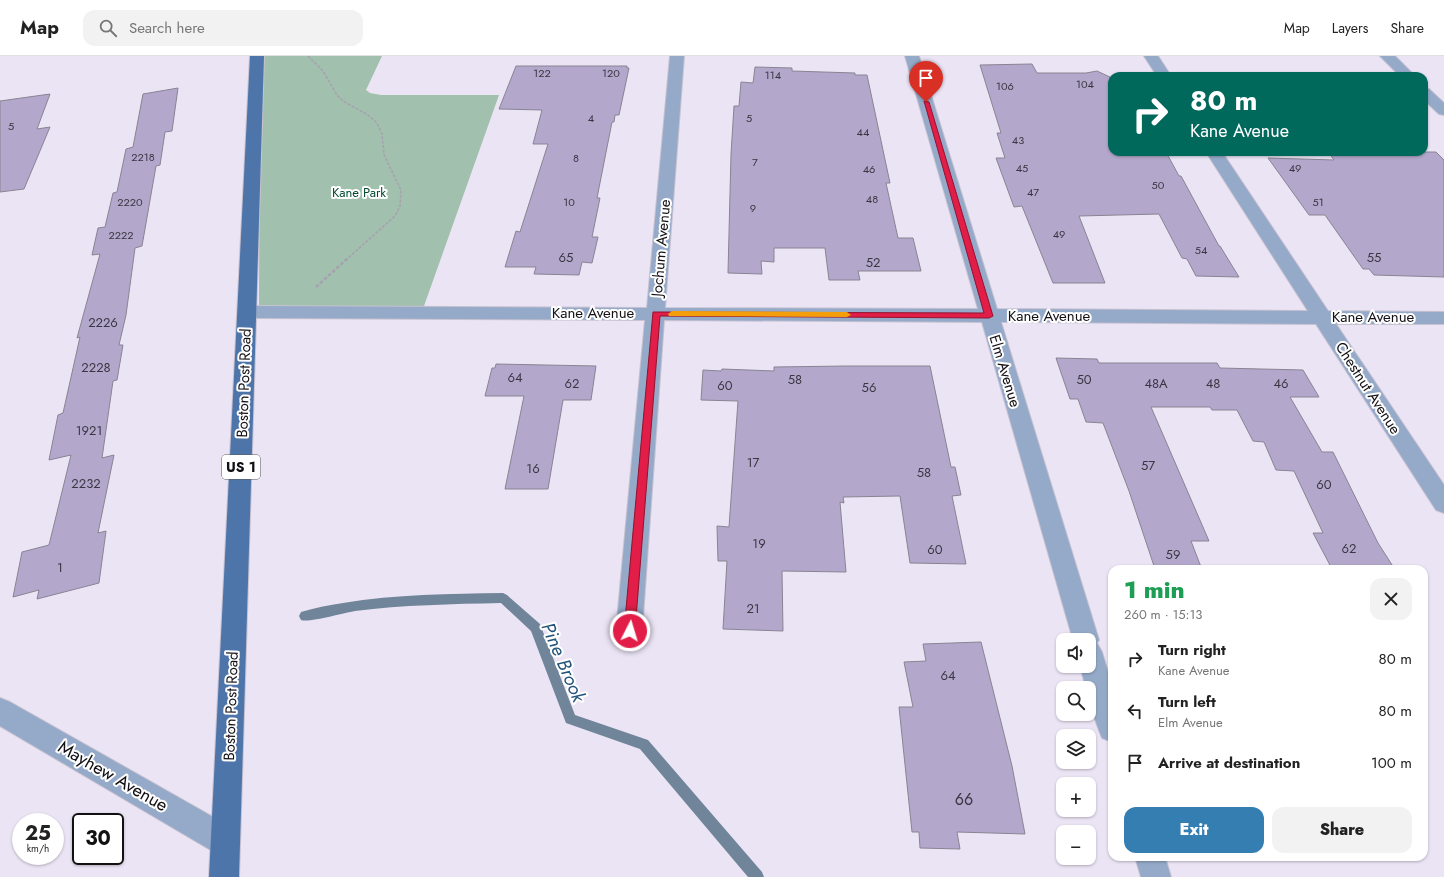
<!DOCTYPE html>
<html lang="en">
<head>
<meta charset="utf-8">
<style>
  :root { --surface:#fff; --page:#f2f2f2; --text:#222; --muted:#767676; --line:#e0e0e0; --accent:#347eb2 }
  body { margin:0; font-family:Jost,sans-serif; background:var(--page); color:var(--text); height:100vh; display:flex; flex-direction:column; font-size:15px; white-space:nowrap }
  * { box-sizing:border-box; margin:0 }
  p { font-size:13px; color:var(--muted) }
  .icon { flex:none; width:22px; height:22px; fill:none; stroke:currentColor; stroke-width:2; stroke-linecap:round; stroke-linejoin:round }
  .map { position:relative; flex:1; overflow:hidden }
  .drawer { position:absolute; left:1108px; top:509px; width:320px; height:296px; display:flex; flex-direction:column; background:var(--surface); border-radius:12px; box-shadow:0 1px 3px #0004 }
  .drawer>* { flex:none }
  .hud { position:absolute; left:1108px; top:16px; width:320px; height:84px; border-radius:12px; box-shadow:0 1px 3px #0004; background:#00695c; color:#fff; overflow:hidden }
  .tools { position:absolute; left:1056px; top:577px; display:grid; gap:8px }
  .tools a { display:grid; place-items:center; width:40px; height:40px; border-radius:8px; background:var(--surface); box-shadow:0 1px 3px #0004; font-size:20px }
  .speed { position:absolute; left:12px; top:757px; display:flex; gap:8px; font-size:20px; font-weight:700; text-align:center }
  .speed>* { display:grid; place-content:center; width:52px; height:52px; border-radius:50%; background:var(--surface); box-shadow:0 1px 3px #0004; line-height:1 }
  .speed small { font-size:10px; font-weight:400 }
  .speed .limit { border:2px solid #111; border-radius:6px; background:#fff; color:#111 }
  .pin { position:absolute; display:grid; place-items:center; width:34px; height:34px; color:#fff; margin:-41px -17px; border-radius:50% 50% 50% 0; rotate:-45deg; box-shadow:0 0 4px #0007 }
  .pin .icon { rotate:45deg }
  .me { position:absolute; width:44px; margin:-22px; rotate:5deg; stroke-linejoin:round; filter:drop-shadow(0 0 3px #0008) }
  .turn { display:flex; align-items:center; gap:14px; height:84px; padding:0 16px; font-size:18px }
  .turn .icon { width:52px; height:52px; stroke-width:2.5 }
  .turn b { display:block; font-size:28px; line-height:34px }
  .round { display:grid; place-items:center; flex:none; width:42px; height:42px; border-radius:12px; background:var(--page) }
  .summary { display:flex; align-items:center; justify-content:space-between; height:68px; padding:0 16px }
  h1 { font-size:24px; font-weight:800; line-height:30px; color:#1e9e55 }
  .action { display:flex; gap:8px; margin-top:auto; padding:8px 16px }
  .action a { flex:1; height:46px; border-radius:12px; background:var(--accent); color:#fff; font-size:16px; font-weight:800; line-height:46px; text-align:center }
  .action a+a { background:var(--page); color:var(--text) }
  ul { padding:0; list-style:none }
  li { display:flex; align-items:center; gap:12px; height:52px; padding:0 16px }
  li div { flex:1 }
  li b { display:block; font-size:15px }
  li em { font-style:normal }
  header { display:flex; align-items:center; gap:24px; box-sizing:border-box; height:56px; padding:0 20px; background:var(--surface); border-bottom:1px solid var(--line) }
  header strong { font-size:19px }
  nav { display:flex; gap:22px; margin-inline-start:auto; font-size:14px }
  .search { width:280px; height:36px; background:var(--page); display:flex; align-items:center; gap:10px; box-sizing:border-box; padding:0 14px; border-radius:12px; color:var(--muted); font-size:15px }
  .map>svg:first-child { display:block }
  .green { fill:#a1c0ae }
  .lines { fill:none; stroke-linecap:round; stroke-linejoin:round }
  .stream { fill:#70859a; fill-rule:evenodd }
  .building { fill:#b3a7cb; stroke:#898493 }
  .minor-casing { stroke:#c8c2d1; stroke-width:2 }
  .primary-casing { stroke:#c8c2d1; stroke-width:2 }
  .path-far1 { stroke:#a7a1af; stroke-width:1.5; stroke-dasharray:3 1.5; stroke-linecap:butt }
  .path { stroke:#a7a1af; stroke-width:2.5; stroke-dasharray:3.5 2; stroke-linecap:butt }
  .minor { fill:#94aac8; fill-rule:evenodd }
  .primary { fill:#4e75aa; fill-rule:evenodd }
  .route { fill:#e11d48; stroke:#92132f }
  .slow { fill:#f59e0b }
  .labels { text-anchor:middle; stroke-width:4; stroke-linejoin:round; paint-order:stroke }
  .far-number-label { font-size:11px; fill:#3a3642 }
  .far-park-label { font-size:13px; fill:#034b2f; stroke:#fff }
  .number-label { font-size:13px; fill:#3a3642 }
  .shield { fill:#fff; stroke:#59585b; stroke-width:1 }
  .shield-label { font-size:14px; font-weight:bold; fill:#121015 }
  .street-label { font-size:15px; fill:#121015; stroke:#fff }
  .near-number-label { font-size:16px; fill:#3a3642 }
  .near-street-label { font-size:18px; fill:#121015; stroke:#fff }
  .near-water-label { font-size:19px; font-style:italic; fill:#23547a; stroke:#fff }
</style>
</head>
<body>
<header>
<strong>Map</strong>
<div class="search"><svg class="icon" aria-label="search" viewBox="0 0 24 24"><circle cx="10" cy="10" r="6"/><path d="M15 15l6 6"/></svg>Search here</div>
<nav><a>Map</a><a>Layers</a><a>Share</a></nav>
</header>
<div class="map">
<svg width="1444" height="821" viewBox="0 0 1444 821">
  <rect width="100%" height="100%" fill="#ebe4f5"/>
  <polygon class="green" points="260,0 382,0 366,34 370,37 381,39 499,39 424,250 259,250"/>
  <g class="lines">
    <path class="stream" d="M503,537l4,2 33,29 35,91 73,25 114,132 2,5h-16l-108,-128 -74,-26 -35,-92 -30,-28c-49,1 -98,2 -146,8 -12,2 -46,12 -54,9l-2,-4 2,-4c13,-4 28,-7 42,-9 53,-9 107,-9 160,-10z"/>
  </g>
  <g class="building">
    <polygon points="1032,8 1037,17 1086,17 1097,15 1112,22 1112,96 1166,96 1179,120 1181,120 1219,190 1220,190 1239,221 1196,220 1187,203 1182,202 1159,158 1079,160 1105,227 1053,227 1022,150 1014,151 996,102 1005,102 997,77 1001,77 980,9"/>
    <polygon points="516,10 627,10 627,12 629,12 619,59 615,59 614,66 612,66 597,142 600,142 592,181 598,181 592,207 582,206 579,219 534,218 536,211 505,211 516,175 520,176 548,88 533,88 542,54 499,53"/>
    <polygon points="755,11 792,12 792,15 855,17 855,19 867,19 890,127 886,127 898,182 913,182 921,215 858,215 860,224 829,224 825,192 774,192 774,206 761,205 762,218 728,217 731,98 734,50 739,50 741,26 753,27"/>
    <polygon points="178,32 172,75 165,76 160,109 156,110 142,190 135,192 126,259 119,289 123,289 117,324 113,325 102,402 114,399 98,477 106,475 99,527 37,543 39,534 13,541 22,496 49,489 71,399 49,404 58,359 63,357 80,281 77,282 100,198 92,199 98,172 105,171 113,137 117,136 126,93 133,91 143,38"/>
    <polygon points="50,38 37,73 50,71 24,133 0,136 0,45"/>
    <polygon points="1383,96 1436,96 1444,104 1444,221 1374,219 1369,213 1363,213 1325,159 1309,159 1268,102 1334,104 1329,97 1384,97"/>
    <polygon points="1056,302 1097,303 1099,307 1217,307 1220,312 1303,314 1319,341 1290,341 1322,396 1333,396 1378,487 1394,512 1331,511 1313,477 1323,477 1294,415 1276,414 1264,386 1253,385 1237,354 1212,354 1210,351 1151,351 1209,485 1191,485 1201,511 1154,510 1129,435 1103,367 1086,366 1078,343 1070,343"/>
    <polygon points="496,308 596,310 591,344 563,344 548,433 505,433 524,340 485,340 492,312 495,312"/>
    <polygon points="845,310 930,310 951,411 955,411 961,439 952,440 966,508 910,507 900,440 843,441 844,447 840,446 846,516 782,515 783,575 723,573 727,505 718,505 717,470 729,471 738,345 701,344 703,314 721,315 722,313 774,315 774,311"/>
    <polygon points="981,586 1012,710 1025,778 957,776 960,793 920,792 919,776 912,776 899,651 913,651 904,606 926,605 923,588"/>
  </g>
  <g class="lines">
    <defs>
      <g id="minor">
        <path d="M670,0h14l-19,252 313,1 -73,-253h14l78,253 311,2 -102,-159h16l106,159 116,1v12h-108l108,161v28l-8,-3 -120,-186 -315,-2 98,318 -2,3 5,9 10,33v57l-10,-4c-6,-15 -13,-33 -13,-50h-3l-6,-22h9v-26h-16l-91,-318 -318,-2 -22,311 -4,8 -9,3 -9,-3 -4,-8 29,-311 -398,-2 -7,-2 -2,-4 2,-4 7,-2 400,2z"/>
        <polygon points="1144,0 1158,0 1171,20 1157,20"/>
        <polygon points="1380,0 1395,0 1415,20 1400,20"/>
        <polygon points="1424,32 1429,33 1444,47 1444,59 1439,58 1424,44"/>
        <polygon points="0,642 10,646 236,774 240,785 236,796 225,800 214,796 0,670"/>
        <polygon points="1135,801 1165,801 1171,821 1141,821"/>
      </g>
      <polygon id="primary" points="250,0 264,0 239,821 209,821"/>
    </defs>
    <use href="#minor" class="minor-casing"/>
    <use href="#primary" class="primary-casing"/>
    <polyline class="path-far1" points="308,0 323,15 337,39 343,45 368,59 377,67 382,78 384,99 401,134 400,150 395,160 347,203"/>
    <polyline class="path" points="316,231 348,202"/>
    <use href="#minor" class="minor"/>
    <use href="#primary" class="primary"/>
  </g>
  <polygon class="route" points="924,45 929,46 993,260 989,262 660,260 635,575 633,579 630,580 626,579 624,575 653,256 984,257"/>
  <polygon class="slow" points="672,255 847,256 851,259 847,261 669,260 668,258"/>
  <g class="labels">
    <g class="far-number-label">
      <text x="542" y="21">122</text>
      <text x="611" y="21">120</text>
      <text x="773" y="23">114</text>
      <text x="1085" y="32">104</text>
      <text x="1005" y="34">106</text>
      <text x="591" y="66">4</text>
      <text x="749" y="66">5</text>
      <text x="11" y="74">5</text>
      <text x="863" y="80">44</text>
      <text x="1018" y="88">43</text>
      <text x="143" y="105">2218</text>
      <text x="576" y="106">8</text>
      <text x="755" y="110">7</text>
      <text x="1022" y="116">45</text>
      <text x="1295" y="116">49</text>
      <text x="869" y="117">46</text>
      <text x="1158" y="133">50</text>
      <text x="1033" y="140">47</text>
      <text x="872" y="147">48</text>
      <text x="130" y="150">2220</text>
      <text x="569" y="150">10</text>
      <text x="1318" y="150">51</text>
      <text x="753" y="156">9</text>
      <text x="1059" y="182">49</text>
      <text x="121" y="183">2222</text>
      <text x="1201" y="198">54</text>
    </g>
    <g class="far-park-label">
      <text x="359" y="141">Kane Park</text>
    </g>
    <g class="number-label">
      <text x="566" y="206">65</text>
      <text x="1374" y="206">55</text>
      <text x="873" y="211">52</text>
      <text x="103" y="271">2226</text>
      <text x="96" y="316">2228</text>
      <text x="515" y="326">64</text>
      <text x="795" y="328">58</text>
      <text x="1084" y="328">50</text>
      <text x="572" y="332">62</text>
      <text x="1156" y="332">48A</text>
      <text x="1213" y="332">48</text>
      <text x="1281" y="332">46</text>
      <text x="725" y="334">60</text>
      <text x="869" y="336">56</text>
      <text x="89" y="379">1921</text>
      <text x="753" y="411">17</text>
      <text x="1148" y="414">57</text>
      <text x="533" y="417">16</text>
      <text x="924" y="421">58</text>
      <text x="86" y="432">2232</text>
      <text x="1324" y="433">60</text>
      <text x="759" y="492">19</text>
      <text x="1349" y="497">62</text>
      <text x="935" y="498">60</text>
      <text x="1173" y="503">59</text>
      <text x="60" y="516">1</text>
      <text x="753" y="557">21</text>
      <text x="948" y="624">64</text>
    </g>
    <rect class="shield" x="222" y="399" width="38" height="24" rx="3"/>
    <g class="shield-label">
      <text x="241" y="416">US 1</text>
    </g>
    <g class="street-label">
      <text transform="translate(661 192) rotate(-85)" y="5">Jochum Avenue</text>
      <text x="593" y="262">Kane Avenue</text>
      <text x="1049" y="265">Kane Avenue</text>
      <text x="1373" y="266">Kane Avenue</text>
      <text transform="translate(1005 315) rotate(73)" y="5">Elm Avenue</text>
      <text transform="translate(244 327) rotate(-88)" y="5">Boston Post Road</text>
      <text transform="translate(1368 332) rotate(57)" y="5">Chestnut Avenue</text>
      <text transform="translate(231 650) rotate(-88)" y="5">Boston Post Road</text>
    </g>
    <g class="near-number-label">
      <text x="964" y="749">66</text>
    </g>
    <g class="near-street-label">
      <text transform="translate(113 720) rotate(30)" y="6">Mayhew Avenue</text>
    </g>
    <g class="near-water-label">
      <text transform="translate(564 606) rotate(67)" y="7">Pine Brook</text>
    </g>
  </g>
</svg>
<div class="tools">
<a><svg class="icon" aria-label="sound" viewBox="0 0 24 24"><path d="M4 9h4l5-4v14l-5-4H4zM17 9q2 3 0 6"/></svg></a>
<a><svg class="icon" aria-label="search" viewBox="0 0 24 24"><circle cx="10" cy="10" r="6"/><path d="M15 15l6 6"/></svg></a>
<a><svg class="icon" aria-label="layers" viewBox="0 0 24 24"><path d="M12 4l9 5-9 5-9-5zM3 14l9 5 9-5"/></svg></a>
<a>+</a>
<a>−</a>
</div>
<div class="speed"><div>25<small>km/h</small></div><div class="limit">30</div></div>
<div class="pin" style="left:926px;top:46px;background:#d93025"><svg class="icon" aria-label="arrive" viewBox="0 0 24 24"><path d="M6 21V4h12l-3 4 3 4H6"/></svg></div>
<svg class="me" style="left:630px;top:575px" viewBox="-20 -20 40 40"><circle r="17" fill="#e11d48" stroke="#fff" stroke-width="3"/><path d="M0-11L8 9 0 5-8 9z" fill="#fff"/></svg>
<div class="hud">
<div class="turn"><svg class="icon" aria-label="right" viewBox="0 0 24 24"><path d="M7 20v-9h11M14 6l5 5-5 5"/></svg><div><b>80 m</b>Kane Avenue</div></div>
</div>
<section class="drawer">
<div class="summary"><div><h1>1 min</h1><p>260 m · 15:13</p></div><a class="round"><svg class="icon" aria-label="close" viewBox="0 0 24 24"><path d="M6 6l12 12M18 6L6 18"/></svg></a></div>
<ul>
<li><svg class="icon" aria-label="right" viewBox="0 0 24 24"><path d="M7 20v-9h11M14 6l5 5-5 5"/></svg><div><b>Turn right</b><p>Kane Avenue</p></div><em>80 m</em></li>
<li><svg class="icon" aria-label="left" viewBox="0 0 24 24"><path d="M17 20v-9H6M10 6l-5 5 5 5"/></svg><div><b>Turn left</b><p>Elm Avenue</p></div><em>80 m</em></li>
<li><svg class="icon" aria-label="arrive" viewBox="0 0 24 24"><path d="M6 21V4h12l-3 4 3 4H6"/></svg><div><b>Arrive at destination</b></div><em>100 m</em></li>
</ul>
<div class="action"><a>Exit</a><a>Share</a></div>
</section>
</div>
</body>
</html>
